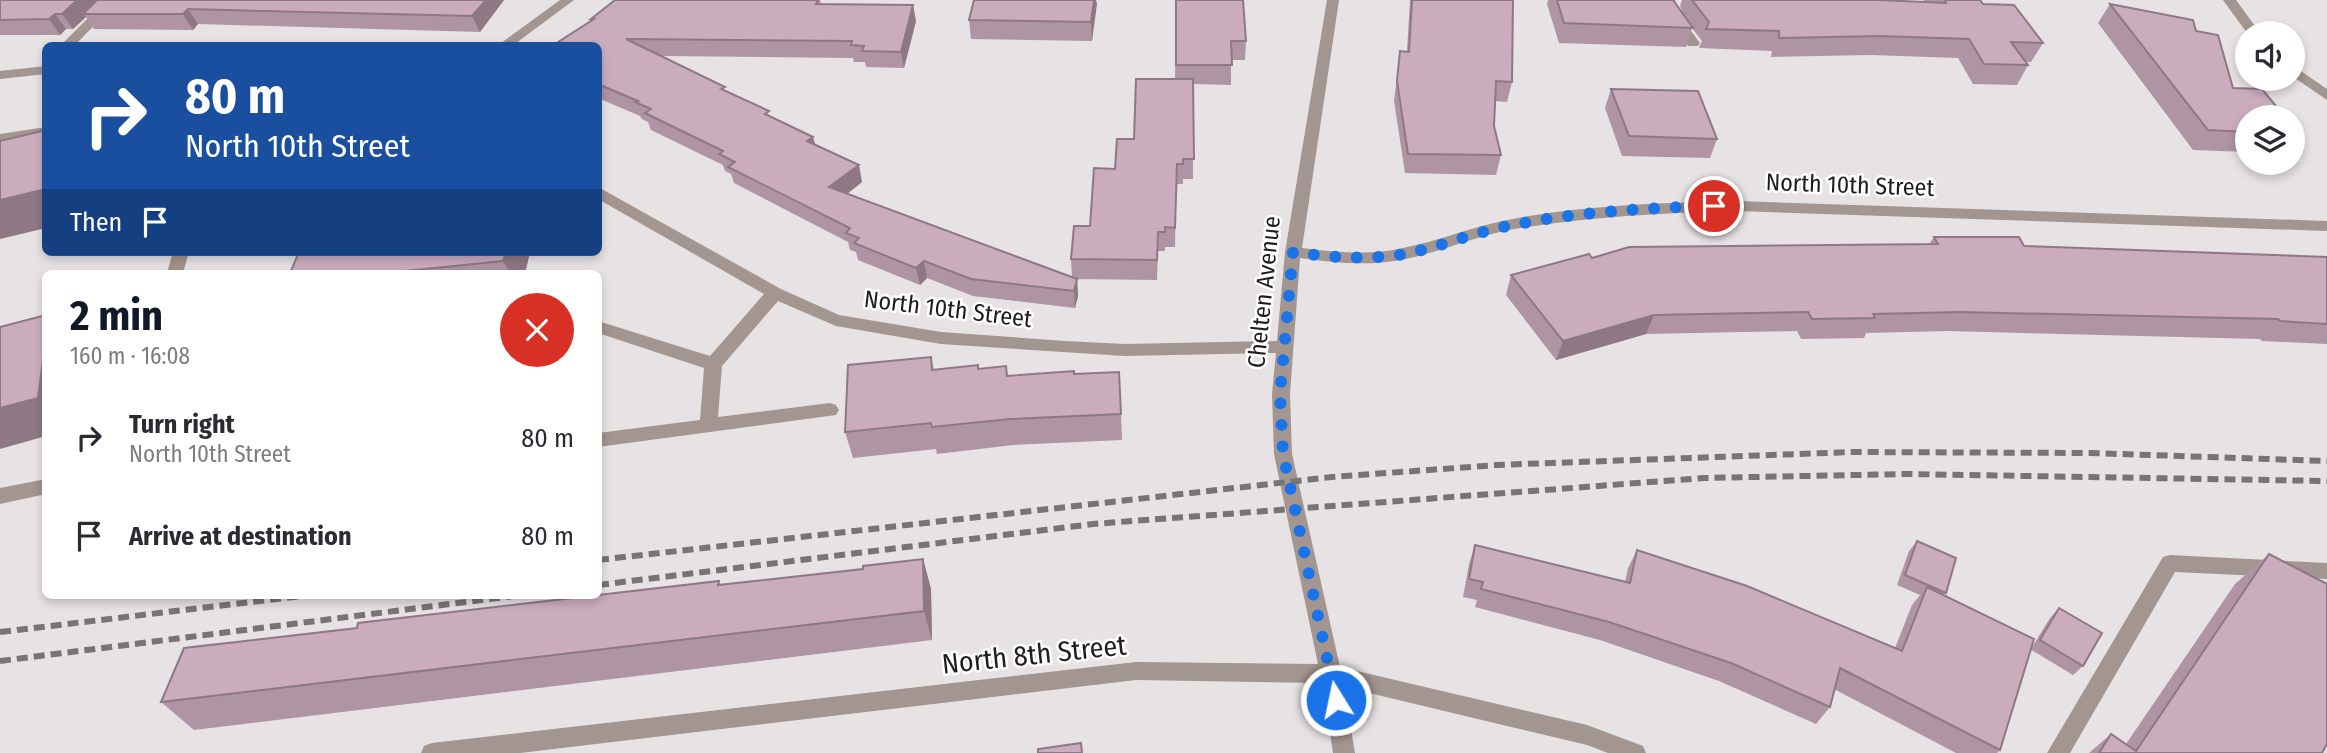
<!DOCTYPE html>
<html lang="en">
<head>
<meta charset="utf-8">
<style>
  :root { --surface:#fff; --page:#f2f2f3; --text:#2b2b33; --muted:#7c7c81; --accent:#111827 }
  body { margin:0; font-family:"Fira Sans Condensed",sans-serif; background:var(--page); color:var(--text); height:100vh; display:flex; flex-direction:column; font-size:26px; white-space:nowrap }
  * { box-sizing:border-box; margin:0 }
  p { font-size:23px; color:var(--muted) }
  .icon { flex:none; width:38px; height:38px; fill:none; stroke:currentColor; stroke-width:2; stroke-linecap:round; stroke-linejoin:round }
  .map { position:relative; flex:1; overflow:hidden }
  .side { position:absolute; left:42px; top:270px; width:560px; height:329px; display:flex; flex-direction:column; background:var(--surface); border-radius:10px; box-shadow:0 4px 10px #0003 }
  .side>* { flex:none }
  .guide { position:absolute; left:42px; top:42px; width:560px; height:214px; border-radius:10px; box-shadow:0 4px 10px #0003; background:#1a4fa0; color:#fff; overflow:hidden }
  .controls { position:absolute; left:2235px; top:21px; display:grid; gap:14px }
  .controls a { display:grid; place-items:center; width:70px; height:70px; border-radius:50%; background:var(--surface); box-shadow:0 4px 10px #0003; font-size:35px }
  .pin { position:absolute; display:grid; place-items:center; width:60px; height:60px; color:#fff; margin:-30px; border:4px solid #fff; border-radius:50%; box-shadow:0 2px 7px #0007 }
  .me { position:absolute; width:77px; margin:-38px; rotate:350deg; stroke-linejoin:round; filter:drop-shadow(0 0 5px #0008) }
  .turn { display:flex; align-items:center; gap:24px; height:147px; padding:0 28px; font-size:32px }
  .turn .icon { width:91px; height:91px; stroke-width:2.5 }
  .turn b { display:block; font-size:49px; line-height:60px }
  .then { display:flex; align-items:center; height:66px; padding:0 28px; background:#0003; gap:14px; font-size:26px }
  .round { display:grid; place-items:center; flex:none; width:74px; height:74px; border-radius:37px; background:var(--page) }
  .headline { display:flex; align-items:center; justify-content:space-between; height:119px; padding:0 28px }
  h1 { font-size:42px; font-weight:700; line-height:52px; color:var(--accent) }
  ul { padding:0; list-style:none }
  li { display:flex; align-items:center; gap:21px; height:98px; padding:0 28px }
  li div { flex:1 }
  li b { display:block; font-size:26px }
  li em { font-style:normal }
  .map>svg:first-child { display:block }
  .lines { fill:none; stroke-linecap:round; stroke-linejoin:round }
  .minor { fill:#a3958f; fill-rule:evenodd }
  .rail { stroke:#777475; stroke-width:6; stroke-dasharray:11 6; stroke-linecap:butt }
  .wall { fill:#af94a3 }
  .shaded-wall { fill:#8e7884 }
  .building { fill:#cbacbd; stroke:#8e7884; stroke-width:2 }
  .route { stroke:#1a73e8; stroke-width:12; stroke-dasharray:0 21.6 }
  .labels { text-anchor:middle; stroke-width:5; stroke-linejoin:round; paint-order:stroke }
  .street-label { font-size:24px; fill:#1e1c1c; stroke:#fff }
  .near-street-label { font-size:28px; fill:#1e1c1c; stroke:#fff }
</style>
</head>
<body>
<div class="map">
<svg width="2327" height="753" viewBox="0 0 2327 753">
  <rect width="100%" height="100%" fill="#e7e2e3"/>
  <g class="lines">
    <g class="minor">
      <polygon points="106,0 119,0 74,46 60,46"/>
      <polygon points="560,0 574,0 512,46 497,46"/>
      <path d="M1327,0h12l-37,248c34,4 67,8 101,0 35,-7 69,-21 104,-28 76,-15 153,-17 230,-19l590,20v10l-590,-20c-77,2 -152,6 -228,19 -36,7 -71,23 -108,30 -34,6 -67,3 -101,-2l-10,136 2,60 48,213 247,58 56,21 3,7h-38l-21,-8 -243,-58 11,66h-22l-11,-70 -186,-3 -616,73h-99l3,-7 8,-3 704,-81 182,2 -44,-210 -2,-60 4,-41 -151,3 -184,-12 -105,-18 -58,-25 -56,65 -4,51 112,-14 6,2 3,5 -3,5 -238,32v-14l102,-13 4,-52 -106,-35v-12l112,35 54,-62 -166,-95v-12l183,102 58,26 102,17 124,9 60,3 152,-3 8,-89z"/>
      <polygon points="1663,0 1675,0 1682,19 1700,43 1698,46 1688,46 1669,19"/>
      <polygon points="2223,0 2236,0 2260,33 2247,33"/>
      <polygon points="2292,65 2327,89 2327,100 2292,76"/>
      <polygon points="46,66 46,74 0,79 0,71"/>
      <polygon points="46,127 46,136 0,144 0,134"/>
      <polygon points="173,252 189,252 183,273 167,273"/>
      <polygon points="46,479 46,494 0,504 0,488"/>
      <polygon points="2170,555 2327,563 2327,579 2175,572 2070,753 2047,753 2163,557"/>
    </g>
    <g class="rail">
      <polyline points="598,560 1332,477 1497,465 1853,452 2090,453 2327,461"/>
      <polyline points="598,585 1093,524 1704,478 1907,474 2327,481"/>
      <polyline points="0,632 310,595"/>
      <polyline points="0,661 521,595"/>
    </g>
  </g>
  <g class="wall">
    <polygon points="0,0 504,0 480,32 198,24 193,30 94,29 86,17 73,29 66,29 60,35 0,35"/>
    <polygon points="615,0 820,0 821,4 916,21 904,68 866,67 865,62 854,62 853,58 662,56 770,116 815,144 862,182 847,194 1072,278 1071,259 1090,226 1115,169 1134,139 1175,79 1176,0 1246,41 1245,60 1231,60 1231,85 1193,84 1193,179 1183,179 1183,184 1176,184 1175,247 1165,247 1165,251 1158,251 1157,280 1075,279 1077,279 1078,296 1075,308 973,296 927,278 920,285 858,260 856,252 850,250 848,242 734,183 731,174 725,171 723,165 651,130 648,122 642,119 640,116 598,98 598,46 591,19"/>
    <polygon points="1096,0 1092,41 971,39 969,20"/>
    <polygon points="1410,0 1513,0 1512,82 1507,102 1495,101 1494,126 1501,155 1496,175 1405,173 1394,101 1400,51 1407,51"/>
    <polygon points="1548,0 1673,0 1684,16 1680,6 1682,0 1879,0 1925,2 1923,0 1980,0 1983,4 2043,43 2031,62 2025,62 2028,65 2017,85 1973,84 1958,58 1871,55 1771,57 1772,51 1699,48 1702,41 1692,28 1686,47 1559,43 1547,4"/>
    <polygon points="2110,4 2196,31 2233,88 2247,117 2247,152 2193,150 2098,23"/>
    <polygon points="1611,89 1717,139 1710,158 1622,156 1605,108"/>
    <polygon points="2292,126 2299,134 2292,142"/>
    <polygon points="1934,237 2024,246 2327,257 2327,344 2262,341 2260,339 1947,331 1866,333 1864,338 1801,339 1797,331 1646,334 1556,360 1506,295 1511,275 1592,258 1929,244"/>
    <polygon points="530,252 525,273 290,273"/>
    <polygon points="931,357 934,370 978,369 1008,376 1074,374 1121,414 1122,440 1013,445 937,454 936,449 853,458 845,432"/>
    <polygon points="1917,541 1946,593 1944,595 2031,649 2050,618 2059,608 2083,666 2073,675 2030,649 2000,750 1997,753 1956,753 1834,689 1830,707 1816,724 1719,681 1600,640 1475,607 1477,600 1463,597 1469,564 1475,545 1625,582 1628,568 1637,550 1895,648 1912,605 1920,595 1897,585 1909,551"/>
    <polygon points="2269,554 2322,753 2089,753 2111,734 2126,744 2235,584"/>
    <polygon points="923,559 931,589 932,640 194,730 161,702 357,628 719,581 720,585 863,569"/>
  </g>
  <g class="shaded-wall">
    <polygon points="77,0 103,0 83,14 86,17 73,29 62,14"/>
    <polygon points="486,0 504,0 480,32 472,16"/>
    <polygon points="1094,0 1096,0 1097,4 1092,41 1091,22"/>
    <polygon points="913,5 916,21 904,68 901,52"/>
    <polygon points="188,9 198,24 193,30 183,14"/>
    <polygon points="55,14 66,29 60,35 49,19"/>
    <polygon points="813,137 818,154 807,141"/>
    <polygon points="859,165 862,182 834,204 829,187"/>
    <polygon points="46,189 46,228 0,239 0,200"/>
    <polygon points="506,252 530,252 525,273 510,273 503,261"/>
    <polygon points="924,261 927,278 920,285 916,268"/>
    <polygon points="1077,279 1078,296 1075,308 1074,291"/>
    <polygon points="1654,315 1646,334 1556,360 1563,341"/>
    <polygon points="46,338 46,436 0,449 0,408"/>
    <polygon points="923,559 931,589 932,640 924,611"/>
  </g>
  <g class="building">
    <polygon points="0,0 77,0 62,14 55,14 49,19 0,20"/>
    <polygon points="97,0 486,0 472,16 188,9 183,14 83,14"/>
    <polygon points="615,0 818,0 816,4 913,5 901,52 862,51 864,46 851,45 852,41 626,39 725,87 721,89 769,111 765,114 813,137 807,141 859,165 829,187 1077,279 1074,291 971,279 924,261 916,268 854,243 859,238 846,233 850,228 728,167 735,162 719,154 723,151 645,113 651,109 635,102 638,101 598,84 598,46 552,46 594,19 591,19"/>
    <polygon points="974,0 1094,0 1091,22 969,20"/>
    <polygon points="1176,0 1243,0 1246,41 1231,41 1232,65 1176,65"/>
    <polygon points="1412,0 1513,0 1512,82 1496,81 1494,126 1501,155 1408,154 1397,81 1400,51 1409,52"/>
    <polygon points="1557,0 1673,0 1693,28 1564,23"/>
    <polygon points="1692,0 1879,0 1946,3 1945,0 1980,0 1983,4 2014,5 2043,43 2011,42 2028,65 1984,64 1969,39 1880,36 1779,38 1779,31 1706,29 1709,22"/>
    <polygon points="2110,4 2193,20 2196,31 2218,35 2233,88 2262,89 2285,117 2247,117 2247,132 2208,130"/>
    <polygon points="1136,79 1193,79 1194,159 1183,159 1183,164 1177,164 1175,228 1165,227 1165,232 1158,232 1157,260 1071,259 1074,226 1090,226 1094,168 1115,169 1117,139 1134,139"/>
    <polygon points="1611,89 1698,91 1717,139 1629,136"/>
    <polygon points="2292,126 2299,134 2292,134"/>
    <polygon points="46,130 46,189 0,200 0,141"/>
    <polygon points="1934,237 2019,237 2024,246 2327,257 2327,324 2280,321 2278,319 1960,312 1873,314 1875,318 1812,319 1808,312 1654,315 1563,341 1511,275 1589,254 1592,258 1629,247 1938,244"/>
    <polygon points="299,252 506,252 503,261 385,273 290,273"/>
    <polygon points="46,315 46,338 38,398 0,408 0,327"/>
    <polygon points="931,357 932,370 978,365 978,369 1006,366 1007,376 1074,371 1074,374 1119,372 1121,414 1010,419 932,427 931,423 845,432 848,365"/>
    <polygon points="1917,541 1956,558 1946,593 1905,575"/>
    <polygon points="1475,545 1630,583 1637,550 1747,586 1902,651 1927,587 2034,639 2000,750 1840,668 1830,707 1731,663 1609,622 1481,589 1483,582 1469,579"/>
    <polygon points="2269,554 2327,584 2327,744 2322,753 2099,753 2111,734 2136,751"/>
    <polygon points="923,559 924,611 161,702 184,648 357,628 358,623 719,581 718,585 863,569 863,566"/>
    <polygon points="2059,608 2102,633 2083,666 2040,640"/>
    <polygon points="1081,743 1082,753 1038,753 1038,749"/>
  </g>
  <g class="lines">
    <path class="route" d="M1336,700l-53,-246 -3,-60 13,-142c36,5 70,8 106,3 37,-6 72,-22 109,-29 68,-14 137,-18 206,-20"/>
  </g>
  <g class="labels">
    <g class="street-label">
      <text transform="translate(1850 185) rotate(2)" y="8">North 10th Street</text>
      <text transform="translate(1264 292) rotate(-84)" y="8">Chelten Avenue</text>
      <text transform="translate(948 309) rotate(7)" y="8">North 10th Street</text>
    </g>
    <g class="near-street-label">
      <text transform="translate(1034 654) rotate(-6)" y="10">North 8th Street</text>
    </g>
  </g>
</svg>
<div class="controls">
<a><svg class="icon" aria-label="sound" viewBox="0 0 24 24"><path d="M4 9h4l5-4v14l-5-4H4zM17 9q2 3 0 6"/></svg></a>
<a><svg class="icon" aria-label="layers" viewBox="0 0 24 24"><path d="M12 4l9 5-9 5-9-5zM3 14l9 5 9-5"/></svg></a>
</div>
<div class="pin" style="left:1714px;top:206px;background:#d93025"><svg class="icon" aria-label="arrive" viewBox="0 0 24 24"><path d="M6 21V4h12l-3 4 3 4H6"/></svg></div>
<svg class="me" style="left:1336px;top:700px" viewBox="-20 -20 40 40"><circle r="17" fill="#1a73e8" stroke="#fff" stroke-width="3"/><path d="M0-11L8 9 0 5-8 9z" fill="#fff"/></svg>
<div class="guide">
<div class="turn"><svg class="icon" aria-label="right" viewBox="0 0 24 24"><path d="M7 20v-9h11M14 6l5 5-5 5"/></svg><div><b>80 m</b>North 10th Street</div></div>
<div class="then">Then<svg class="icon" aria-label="arrive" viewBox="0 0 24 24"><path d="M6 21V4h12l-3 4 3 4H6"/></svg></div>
</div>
<section class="side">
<div class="headline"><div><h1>2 min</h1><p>160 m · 16:08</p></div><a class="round" style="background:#d93025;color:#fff"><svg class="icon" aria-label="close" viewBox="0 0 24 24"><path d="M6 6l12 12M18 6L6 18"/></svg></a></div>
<ul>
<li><svg class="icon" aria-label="right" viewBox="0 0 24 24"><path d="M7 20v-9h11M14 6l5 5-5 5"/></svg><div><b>Turn right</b><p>North 10th Street</p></div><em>80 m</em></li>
<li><svg class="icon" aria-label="arrive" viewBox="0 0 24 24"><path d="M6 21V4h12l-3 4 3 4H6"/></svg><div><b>Arrive at destination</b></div><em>80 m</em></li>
</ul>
</section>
</div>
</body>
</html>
